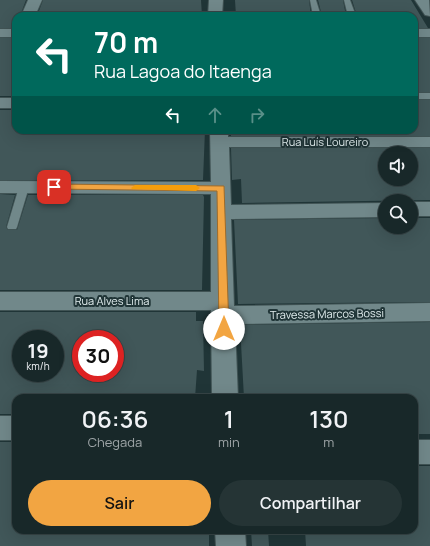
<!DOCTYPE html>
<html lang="pt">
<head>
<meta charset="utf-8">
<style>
  :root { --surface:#182829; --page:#253435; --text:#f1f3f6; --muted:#9fa6a8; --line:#364446; --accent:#f2a542 }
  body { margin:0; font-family:Manrope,sans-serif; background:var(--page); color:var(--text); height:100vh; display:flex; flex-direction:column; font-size:15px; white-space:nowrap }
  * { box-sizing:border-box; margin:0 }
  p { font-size:13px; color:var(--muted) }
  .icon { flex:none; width:22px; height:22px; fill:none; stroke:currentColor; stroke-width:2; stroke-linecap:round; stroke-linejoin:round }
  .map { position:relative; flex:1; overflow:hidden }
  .sheet { position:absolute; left:12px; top:394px; width:406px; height:140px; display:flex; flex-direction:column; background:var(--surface); border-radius:12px; box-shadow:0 4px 16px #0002,0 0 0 1px var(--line) }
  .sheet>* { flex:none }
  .guide { position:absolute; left:12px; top:12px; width:406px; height:122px; border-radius:12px; box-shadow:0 4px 16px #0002,0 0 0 1px var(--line); background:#00695c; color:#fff; overflow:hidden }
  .controls { position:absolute; left:378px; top:146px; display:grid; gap:8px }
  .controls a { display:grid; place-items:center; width:40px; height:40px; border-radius:50%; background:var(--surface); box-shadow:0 4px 16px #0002,0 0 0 1px var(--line); font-size:20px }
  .speed { position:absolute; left:12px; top:330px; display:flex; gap:8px; font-size:20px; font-weight:700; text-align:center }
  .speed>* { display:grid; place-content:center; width:52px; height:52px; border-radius:50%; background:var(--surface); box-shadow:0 4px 16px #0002,0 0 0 1px var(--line); line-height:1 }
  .speed small { font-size:10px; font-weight:400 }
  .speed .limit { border:6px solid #d22; background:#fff; color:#111 }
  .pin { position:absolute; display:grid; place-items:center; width:34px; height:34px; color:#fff; margin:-17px; border-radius:8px; box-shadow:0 2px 6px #0006 }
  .me { position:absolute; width:44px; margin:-22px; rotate:0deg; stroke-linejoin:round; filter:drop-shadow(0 0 3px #0008) }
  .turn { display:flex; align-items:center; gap:14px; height:84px; padding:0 16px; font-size:18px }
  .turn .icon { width:52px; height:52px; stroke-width:2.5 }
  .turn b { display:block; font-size:28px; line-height:34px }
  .lanes { display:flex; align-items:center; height:38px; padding:0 16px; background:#0003; justify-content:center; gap:20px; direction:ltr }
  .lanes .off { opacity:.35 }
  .eta { display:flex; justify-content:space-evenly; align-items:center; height:68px; text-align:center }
  .eta b { font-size:24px; font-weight:600; line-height:28px }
  .button { display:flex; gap:8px; margin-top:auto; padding:8px 16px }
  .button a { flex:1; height:46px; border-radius:24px; background:var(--accent); color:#111; font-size:16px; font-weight:600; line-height:46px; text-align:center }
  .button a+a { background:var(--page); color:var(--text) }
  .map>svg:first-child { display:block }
  .building { fill:#415759; fill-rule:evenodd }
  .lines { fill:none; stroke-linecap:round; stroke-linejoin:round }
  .lane-casing { stroke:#405354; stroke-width:2 }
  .street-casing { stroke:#405354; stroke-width:2 }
  .secondary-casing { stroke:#405354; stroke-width:2 }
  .lane { fill:#71888a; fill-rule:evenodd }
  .street { fill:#71888a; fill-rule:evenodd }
  .secondary { fill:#71888a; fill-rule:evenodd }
  .route { fill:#f2a542; stroke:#9d6b2b }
  .slow { fill:#f59e0b }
  .labels { text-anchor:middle; stroke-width:4; stroke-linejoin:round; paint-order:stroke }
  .street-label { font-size:11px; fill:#e2eeef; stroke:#203537 }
</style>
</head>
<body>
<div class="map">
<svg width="430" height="546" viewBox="0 0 430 546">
  <rect width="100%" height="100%" fill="#203537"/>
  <g class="building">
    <polygon points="0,0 26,0 20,16 16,16 16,28 0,28"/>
    <polygon points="43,0 201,0 202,16 37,16"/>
    <polygon points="235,0 309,0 311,16 236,16"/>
    <polygon points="318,0 343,0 346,16 322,16"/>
    <polygon points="352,0 411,0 428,28 414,28 414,16 357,16"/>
    <rect x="0" y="38" width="16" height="58"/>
    <rect x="414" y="38" width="16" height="54"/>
    <polygon points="414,100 430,100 430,136 231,136 231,130 414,130"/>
    <polygon points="0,110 16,110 16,130 205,130 203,180 0,180"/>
    <path d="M231,148h199v52l-188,3 -1,-24 -9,1zM385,153h26v26h-26z"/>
    <polygon points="0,194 15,195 6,227 8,230 17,230 28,195 203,195 204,197 202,290 0,290"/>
    <polygon points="385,218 385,227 411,227 411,218 430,218 430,302 238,304 234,220"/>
    <path d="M0,312h196v9h7l1,50 -7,-1 -2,28h-179v16h-16zM21,339h34v34h-34zM81,339h34v34h-34z"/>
    <polygon points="430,322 430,434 414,434 414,398 244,398 240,325"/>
    <polygon points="0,442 16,442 16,530 209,530 209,546 0,546"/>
    <polygon points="414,466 430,466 430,546 306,546 305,530 414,530"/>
    <polygon points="251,530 268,530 269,546 252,546"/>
  </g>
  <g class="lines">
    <defs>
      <g id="lane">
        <polygon points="310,0 316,0 321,16 313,16"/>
        <polygon points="344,0 350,0 356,16 348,16"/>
        <rect x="414" y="93" width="16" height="6"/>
        <polygon points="24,184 29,187 17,227 16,229 8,229 7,227 19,187"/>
      </g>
      <g id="street">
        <polygon points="28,0 42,0 35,16 21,16"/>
        <polygon points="209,0 223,0 222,16 208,16"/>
        <polygon points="415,0 429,0 430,16 425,15"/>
        <rect x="0" y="98" width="16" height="10"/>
        <polygon points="210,130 228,130 228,137 430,137 430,147 229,147 231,205 385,203 385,217 231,219 234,306 430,303 430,321 235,324 238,398 212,398 211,310 0,310 0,292 211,292 211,194 0,193 0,181 211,182"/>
        <rect x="411" y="202" width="19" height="14"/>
        <rect x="0" y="416" width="16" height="24"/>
        <rect x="414" y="440" width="16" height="24"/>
        <polygon points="215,530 245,530 246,546 216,546"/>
      </g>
      <g id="secondary">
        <rect x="0" y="29" width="16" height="8"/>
        <rect x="414" y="29" width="16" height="8"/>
      </g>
    </defs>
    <use href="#lane" class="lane-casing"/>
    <use href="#street" class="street-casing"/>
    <use href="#secondary" class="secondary-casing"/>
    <use href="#lane" class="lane"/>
    <use href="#street" class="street"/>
    <use href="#secondary" class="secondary"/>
  </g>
  <polygon class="route" points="54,184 224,186 229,329 227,332 220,332 219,329 217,191 52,189 52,185"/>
  <polygon class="slow" points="135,185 196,185 200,188 196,191 132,189 131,188"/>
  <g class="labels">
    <g class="street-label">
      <text x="325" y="146">Rua Luís Loureiro</text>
      <text x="112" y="305">Rua Alves Lima</text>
      <text transform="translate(327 314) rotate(-1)" y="4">Travessa Marcos Bossi</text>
    </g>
  </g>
</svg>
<div class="controls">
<a><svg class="icon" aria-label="sound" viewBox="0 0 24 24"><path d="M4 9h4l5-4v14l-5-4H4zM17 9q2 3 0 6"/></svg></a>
<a><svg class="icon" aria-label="search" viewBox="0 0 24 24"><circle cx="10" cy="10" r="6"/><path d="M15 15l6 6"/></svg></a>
</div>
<div class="speed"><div>19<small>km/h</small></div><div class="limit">30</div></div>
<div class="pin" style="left:54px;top:187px;background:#d93025"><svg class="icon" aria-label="arrive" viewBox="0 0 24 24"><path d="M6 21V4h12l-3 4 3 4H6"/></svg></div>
<svg class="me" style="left:224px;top:329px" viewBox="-20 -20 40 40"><circle r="19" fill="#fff"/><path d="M0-13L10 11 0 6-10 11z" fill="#f2a542"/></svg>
<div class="guide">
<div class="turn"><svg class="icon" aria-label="left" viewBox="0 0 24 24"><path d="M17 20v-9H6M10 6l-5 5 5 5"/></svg><div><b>70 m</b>Rua Lagoa do Itaenga</div></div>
<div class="lanes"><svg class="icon" aria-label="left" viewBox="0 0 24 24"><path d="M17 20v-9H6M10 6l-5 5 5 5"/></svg><svg class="icon off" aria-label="ahead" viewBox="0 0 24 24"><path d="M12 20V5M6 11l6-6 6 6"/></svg><svg class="icon off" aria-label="right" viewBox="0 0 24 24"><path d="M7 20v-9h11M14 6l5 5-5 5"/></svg></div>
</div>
<section class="sheet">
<div class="eta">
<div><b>06:36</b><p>Chegada</p></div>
<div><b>1</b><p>min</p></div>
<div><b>130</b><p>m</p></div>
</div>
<div class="button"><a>Sair</a><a>Compartilhar</a></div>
</section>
</div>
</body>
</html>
